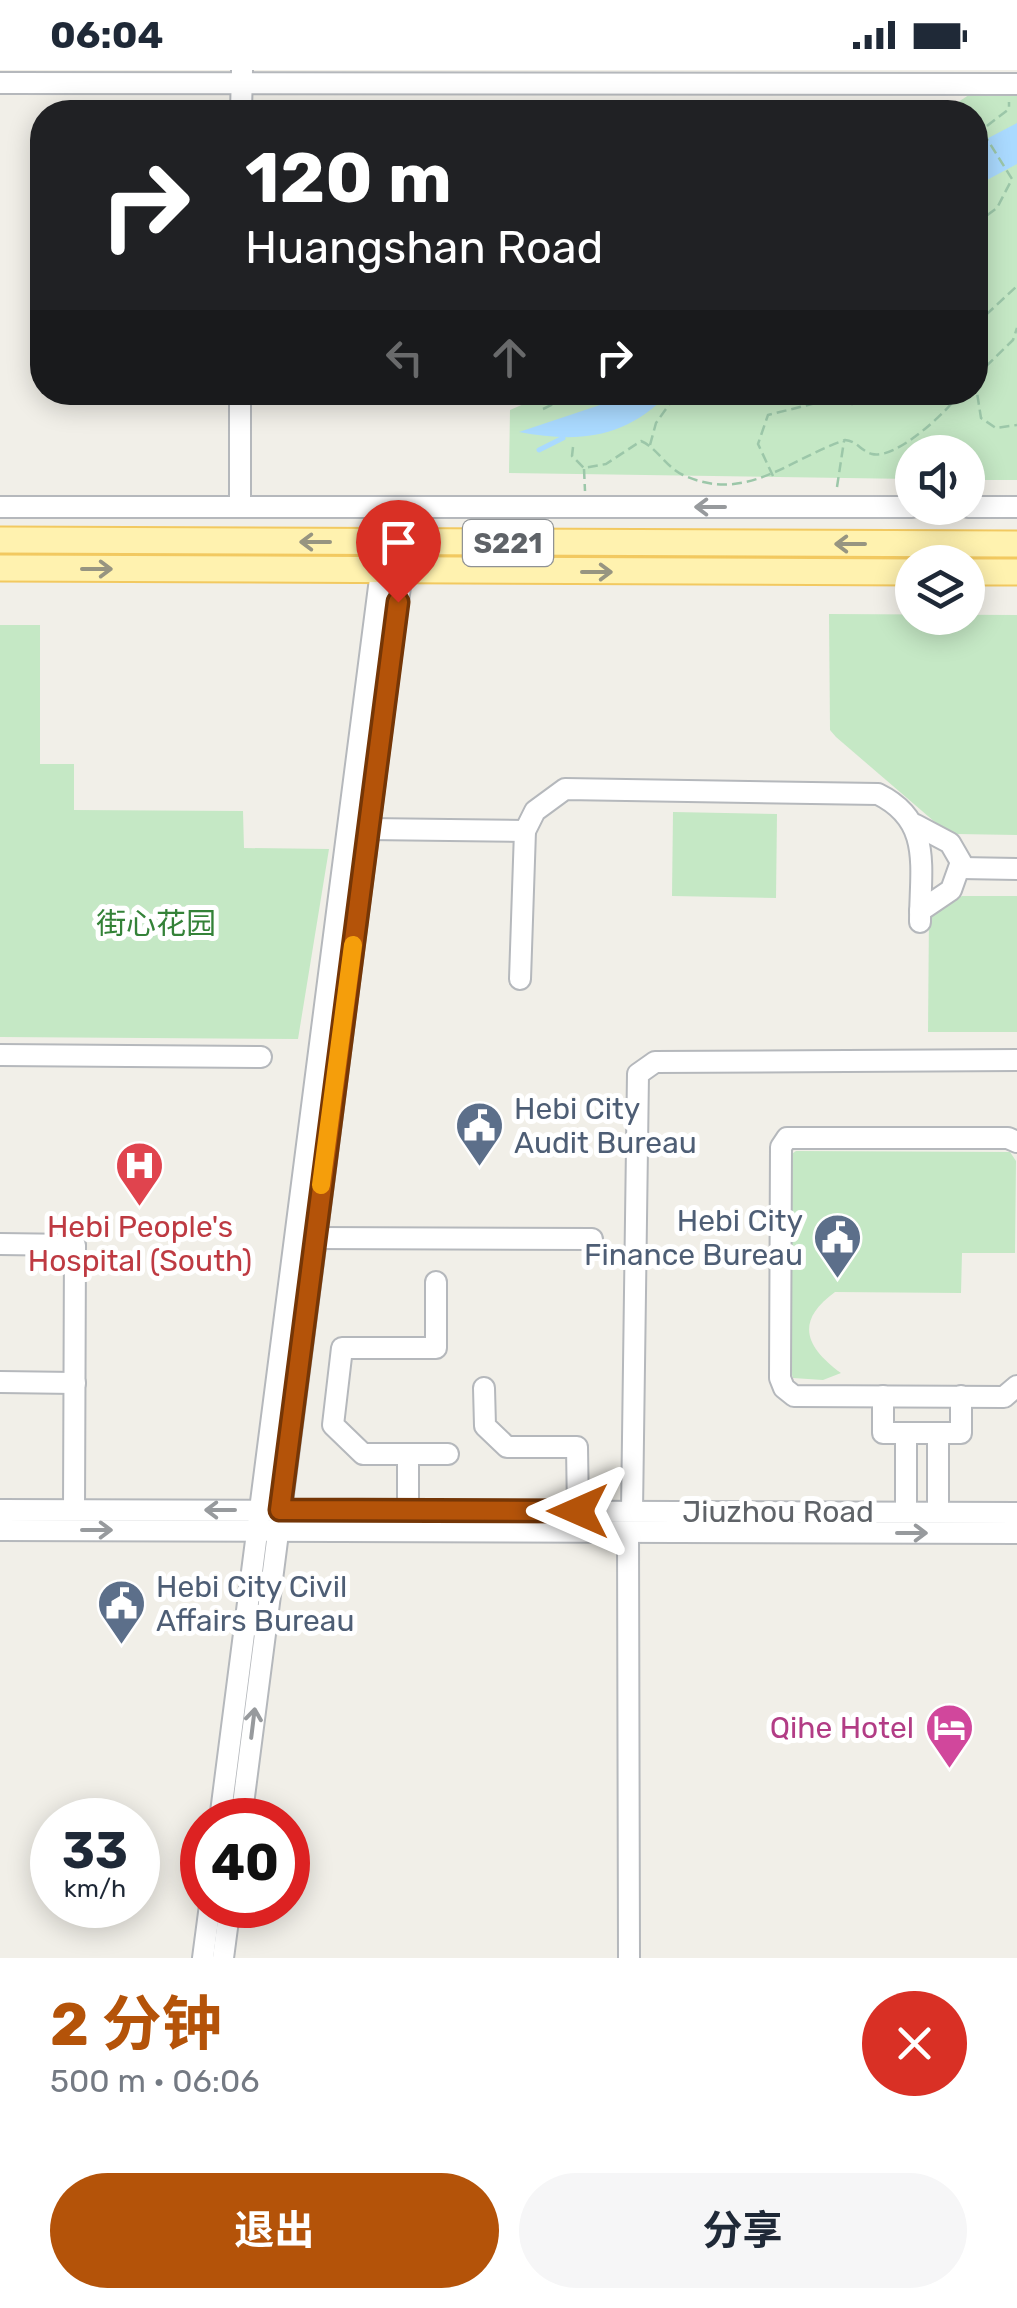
<!DOCTYPE html>
<html lang="zh">
<head>
<meta charset="utf-8">
<style>
  :root { --surface:#fff; --page:#f6f6f7; --text:#1f2937; --muted:#747a83; --accent:#b45309 }
  body { margin:0; font-family:Rubik,"Noto Sans SC",sans-serif; background:var(--page); color:var(--text); height:100vh; display:flex; flex-direction:column; font-size:38px; white-space:nowrap }
  * { box-sizing:border-box; margin:0 }
  p { font-size:32px; color:var(--muted) }
  .icon { flex:none; width:55px; height:55px; fill:none; stroke:currentColor; stroke-width:2; stroke-linecap:round; stroke-linejoin:round }
  .map { position:relative; height:1888px; overflow:hidden }
  .panel { display:flex; flex-direction:column; background:var(--surface); flex:1 }
  .panel>* { flex:none }
  .top-card { position:absolute; left:30px; top:30px; width:958px; height:305px; border-radius:40px; box-shadow:0 5px 25px #0003; background:#202124; color:#fff; overflow:hidden }
  .tools { position:absolute; left:895px; top:365px; display:grid; gap:20px }
  .tools a { display:grid; place-items:center; width:90px; height:90px; border-radius:50%; background:var(--surface); box-shadow:0 5px 25px #0003; font-size:50px }
  .speed { position:absolute; left:30px; top:1728px; display:flex; gap:20px; font-size:50px; font-weight:700; text-align:center }
  .speed>* { display:grid; place-content:center; width:130px; height:130px; border-radius:50%; background:var(--surface); box-shadow:0 5px 25px #0003; line-height:1 }
  .speed small { font-size:25px; font-weight:400 }
  .speed .limit { border:15px solid #d22; background:#fff; color:#111 }
  .pin { position:absolute; display:grid; place-items:center; width:85px; height:85px; color:#fff; margin:-102px -42px; border-radius:50% 50% 50% 0; rotate:-45deg; box-shadow:0 0 10px #0007 }
  .pin .icon { rotate:45deg }
  .me { position:absolute; width:110px; margin:-55px; rotate:270deg; stroke-linejoin:round; filter:drop-shadow(0 0 8px #0008) }
  .turn { display:flex; align-items:center; gap:35px; height:210px; padding:0 50px; font-size:45px }
  .turn .icon { width:130px; height:130px; stroke-width:2.5 }
  .turn b { display:block; font-size:70px; line-height:85px }
  .lanes { display:flex; align-items:center; height:95px; padding:0 50px; background:#0003; justify-content:center; gap:50px; direction:ltr }
  .lanes .off { opacity:.35 }
  .round { display:grid; place-items:center; flex:none; width:105px; height:105px; border-radius:52px; background:var(--page) }
  .summary { display:flex; align-items:center; justify-content:space-between; height:170px; padding:0 50px }
  h1 { font-size:60px; font-weight:700; line-height:75px; color:var(--accent) }
  .action { display:flex; gap:20px; margin-top:auto; padding:20px 50px }
  .action a { flex:1; height:115px; border-radius:60px; background:var(--accent); color:#fff; font-size:40px; font-weight:700; line-height:115px; text-align:center }
  .action a+a { background:var(--page); color:var(--text) }
  .status { display:flex; justify-content:space-between; align-items:center; height:70px; padding:0 50px; background:var(--surface); direction:ltr }
  .status svg { height:28px; fill:currentColor }
  .map>svg:first-child { display:block }
  .green { fill:#c5e8c5 }
  .water { fill:#aadaff }
  .lines { fill:none; stroke-linecap:round; stroke-linejoin:round }
  .stream { stroke:#aadaff; stroke-width:5 }
  .minor-casing { stroke:#b5b8bc; stroke-width:24 }
  .major-casing { stroke:#f2c960; stroke-width:29 }
  .path { stroke:#9cc7a9; stroke-width:2.5; stroke-dasharray:10 5; stroke-linecap:butt }
  .minor { stroke:#fff; stroke-width:20 }
  .major { stroke:#fff2af; stroke-width:25 }
  .oneway { stroke:#979a9d }
  .oneway2 { stroke:#979581 }
  .route-casing { stroke:#753606; stroke-width:25 }
  .route { stroke:#b45309; stroke-width:18 }
  .slow { stroke:#f59e0b; stroke-width:18 }
  .labels { text-anchor:middle; stroke-width:10; stroke-linejoin:round; paint-order:stroke }
  .shield { fill:#fff; stroke:#8f9295; stroke-width:2.5 }
  .shield-label { font-size:28px; font-weight:bold; fill:#5f6368 }
  .park-label { font-size:30px; fill:#348238; stroke:#fff }
  .service-label { font-size:30px; fill:#4e5e75; stroke:#fff; text-anchor:start }
  .health-label { font-size:30px; fill:#be3a42; stroke:#fff }
  .street-label { font-size:30px; fill:#5f6368; stroke:#fff }
  .hotel-label { font-size:30px; fill:#b23c85; stroke:#fff; text-anchor:end }
</style>
</head>
<body>
<div class="status"><b>06:04</b><svg viewBox="0 0 49 12"><path d="M0 12V9h3v3zM5 12V6h3v6zM10 12V3h3v9zM15 12V0h3v12zM26 1h20v11H26zM47 4h2v5h-2z"/></svg></div>
<div class="map">
<svg width="1017" height="1888" viewBox="0 0 1017 1888">
  <rect width="100%" height="100%" fill="#f1efe8"/>
  <g class="green">
    <polygon points="1017,9 1017,410 968,410 968,382 912,382 912,409 509,403 510,340 549,323 975,322 975,42 943,42 981,17"/>
    <polygon points="829,544 1017,545 1017,765 957,764 943,759 836,667 830,660"/>
    <polygon points="0,555 40,555 40,694 74,694 74,740 243,741 244,778 329,779 298,969 0,967"/>
    <polygon points="673,742 777,744 776,828 672,826"/>
    <polygon points="962,826 1017,826 1017,962 928,962 929,845"/>
    <path d="M796,1081l214,1 6,9 -1,92h-53l-1,40 -126,-1c-41,30 -29,55 6,81l-18,7 -30,-2 -4,-12v-210z"/>
  </g>
  <g class="water">
    <polygon points="1017,53 1017,94 985,111 975,123 975,75"/>
    <path d="M620,323h49c-44,46 -90,50 -150,39l87,-29z"/>
  </g>
  <g class="lines">
    <polyline class="stream" points="539,380 563,368"/>
    <defs>
      <g id="minor">
        <polyline points="0,13 1017,14"/>
        <polyline points="241,42 242,0"/>
        <polyline points="0,437 912,437"/>
        <polyline points="240,437 240,322"/>
        <polyline points="968,437 1017,437"/>
        <polyline points="916,755 950,773 961,792 951,820 920,841"/>
        <polyline points="368,759 525,761"/>
        <polyline points="961,798 1017,799"/>
        <path d="M520,909l5,-148 10,-20 30,-22 313,5c55,27 42,74 42,128"/>
        <polyline points="0,985 261,987"/>
        <polyline points="1017,1072 1008,1068 787,1068 781,1077 780,1308 784,1318 794,1326 1004,1327 1017,1316"/>
        <polyline points="315,1168 592,1169"/>
        <polyline points="0,1174 75,1175 74,1440"/>
        <polyline points="436,1212 436,1278 342,1278 333,1355 363,1384 448,1384"/>
        <polyline points="0,1312 75,1313"/>
        <polyline points="484,1318 485,1356 507,1377 577,1377 578,1441"/>
        <polyline points="883,1326 883,1363 961,1363 961,1326"/>
        <polyline points="938,1363 938,1442"/>
        <polyline points="0,1440 1017,1443"/>
        <polyline points="408,1441 408,1384"/>
        <polyline points="632,1441 638,1004 655,992 1017,990"/>
        <polyline points="906,1442 906,1363"/>
        <polyline points="0,1460 1017,1463"/>
        <polyline points="628,1462 629,1888"/>
        <polyline points="220,1750 381,501"/>
        <polyline points="241,1750 402,501"/>
        <polyline points="203,1888 210,1835"/>
        <polyline points="223,1888 230,1835"/>
      </g>
      <g id="major">
        <polyline points="0,470 1017,474"/>
        <polyline points="0,498 912,502"/>
        <polyline points="968,502 1017,502"/>
      </g>
    </defs>
    <use href="#minor" class="minor-casing"/>
    <use href="#major" class="major-casing"/>
    <g class="path">
      <polyline points="975,65 1009,39 1009,32"/>
      <polyline points="975,154 997,138 1012,109 982,61"/>
      <polyline points="975,255 1017,216"/>
      <polyline points="975,307 1013,270 1017,258"/>
      <polyline points="975,310 981,348 996,358 1017,355"/>
      <polyline points="543,339 579,322"/>
      <polyline points="650,375 656,353 678,322"/>
      <path d="M573,377l-1,9 12,12 22,-4 35,-23c15,6 25,26 42,34 63,29 106,-16 162,-35 12,1 16,11 27,14 24,6 76,-43 89,-62"/>
      <polyline points="584,399 585,421"/>
      <polyline points="773,406 758,374 768,345 832,329 852,334 882,322"/>
      <polyline points="837,417 844,371"/>
    </g>
    <use href="#minor" class="minor"/>
    <use href="#major" class="major"/>
  </g>
  <defs><path id="oneway-shaft" d="M-6 0H5M1.5-3L5.5 0L1.5 3" fill="none" stroke-width="1.6" stroke-linecap="round" stroke-linejoin="round" transform="scale(2.5)"/></defs>
  <g class="oneway">
    <use href="#oneway-shaft" transform="translate(710 437) rotate(-180)"/>
    <use href="#oneway-shaft" transform="translate(220 1440) rotate(-180)"/>
    <use href="#oneway-shaft" transform="translate(97 1460)"/>
    <use href="#oneway-shaft" transform="translate(912 1463)"/>
    <use href="#oneway-shaft" transform="translate(253 1653) rotate(-83)"/>
  </g>
  <g class="oneway2">
    <use href="#oneway-shaft" transform="translate(315 472) rotate(-180)"/>
    <use href="#oneway-shaft" transform="translate(850 474) rotate(180)"/>
    <use href="#oneway-shaft" transform="translate(97 499)"/>
    <use href="#oneway-shaft" transform="translate(597 502)"/>
  </g>
  <g class="lines">
    <defs>
      <polyline id="route" points="398,532 280,1440 578,1441"/>
    </defs>
    <use href="#route" class="route-casing"/>
    <use href="#route" class="route"/>
    <polyline class="slow" points="321,1115 353,875"/>
  </g>
  <defs>
    <symbol id="civic-pin" viewBox="-11 -11 22 30"><path d="M0 17L-7.5 6A9.5 9.5 0 1 1 7.5 6Z" fill="#5c6f8a" stroke="#fff"/><path d="M-.6-6.5H3V-4.5H.6V-3L4-1V1h2V6H-6V1h2V-1L-.6-3ZM-1.2 2.5V6h2.4V2.5Z" fill="#fff"/></symbol>
    <symbol id="hospital-pin" viewBox="-11 -11 22 30"><path d="M0 17L-7.5 6A9.5 9.5 0 1 1 7.5 6Z" fill="#e0444e" stroke="#fff"/><path d="M-5-5h3v3.5h4V-5h3V5h-3V1.5h-4V5h-3Z" fill="#fff"/></symbol>
    <symbol id="hotel-pin" viewBox="-11 -11 22 30"><path d="M0 17L-7.5 6A9.5 9.5 0 1 1 7.5 6Z" fill="#d1479c" stroke="#fff"/><path d="M-6-4.5h1.5V1H6V5H4.5V3h-9V5H-6ZM-4 0a1.8 1.8 0 1 1 3.6 0ZM.5 0V-2.5h3Q6-2.5 6 0Z" fill="#fff"/></symbol>
  </defs>
  <g fill-rule="evenodd">
    <use href="#civic-pin" x="452" y="1028" width="55" height="75"/>
    <use href="#hospital-pin" x="112" y="1068" width="55" height="75"/>
    <use href="#civic-pin" x="810" y="1140" width="55" height="75"/>
    <use href="#civic-pin" x="94" y="1506" width="55" height="75"/>
    <use href="#hotel-pin" x="922" y="1630" width="55" height="75"/>
  </g>
  <g class="labels">
    <rect class="shield" x="463" y="450" width="90" height="46" rx="8"/>
    <g class="shield-label">
      <text x="508" y="483">S221</text>
    </g>
    <g class="park-label">
      <text x="156" y="864">街心花园</text>
    </g>
    <g class="service-label">
      <text x="514" y="1049">Hebi City<tspan x="514" dy="34">Audit Bureau</tspan></text>
      <text x="803" y="1161" text-anchor="end">Hebi City<tspan x="803" dy="34">Finance Bureau</tspan></text>
      <text x="156" y="1527">Hebi City Civil<tspan x="156" dy="34">Affairs Bureau</tspan></text>
    </g>
    <g class="health-label">
      <text x="140" y="1167">Hebi People's<tspan x="140" dy="34">Hospital (South)</tspan></text>
    </g>
    <g class="street-label">
      <text x="778" y="1452">Jiuzhou Road</text>
    </g>
    <g class="hotel-label">
      <text x="914" y="1668">Qihe Hotel</text>
    </g>
  </g>
</svg>
<div class="tools">
<a><svg class="icon" aria-label="sound" viewBox="0 0 24 24"><path d="M4 9h4l5-4v14l-5-4H4zM17 9q2 3 0 6"/></svg></a>
<a><svg class="icon" aria-label="layers" viewBox="0 0 24 24"><path d="M12 4l9 5-9 5-9-5zM3 14l9 5 9-5"/></svg></a>
</div>
<div class="speed"><div>33<small>km/h</small></div><div class="limit">40</div></div>
<div class="pin" style="left:398px;top:532px;background:#d93025"><svg class="icon" aria-label="arrive" viewBox="0 0 24 24"><path d="M6 21V4h12l-3 4 3 4H6"/></svg></div>
<svg class="me" style="left:578px;top:1441px" viewBox="-20 -20 40 40"><path d="M0-17L14 15 0 8-14 15z" fill="#b45309" stroke="#fff" stroke-width="4"/></svg>
<div class="top-card">
<div class="turn"><svg class="icon" aria-label="right" viewBox="0 0 24 24"><path d="M7 20v-9h11M14 6l5 5-5 5"/></svg><div><b>120 m</b>Huangshan Road</div></div>
<div class="lanes"><svg class="icon off" aria-label="left" viewBox="0 0 24 24"><path d="M17 20v-9H6M10 6l-5 5 5 5"/></svg><svg class="icon off" aria-label="ahead" viewBox="0 0 24 24"><path d="M12 20V5M6 11l6-6 6 6"/></svg><svg class="icon" aria-label="right" viewBox="0 0 24 24"><path d="M7 20v-9h11M14 6l5 5-5 5"/></svg></div>
</div>
</div>
<section class="panel">
<div class="summary"><div><h1>2 分钟</h1><p>500 m · 06:06</p></div><a class="round" style="background:#d93025;color:#fff"><svg class="icon" aria-label="close" viewBox="0 0 24 24"><path d="M6 6l12 12M18 6L6 18"/></svg></a></div>
<div class="action"><a>退出</a><a>分享</a></div>
</section>
</body>
</html>
